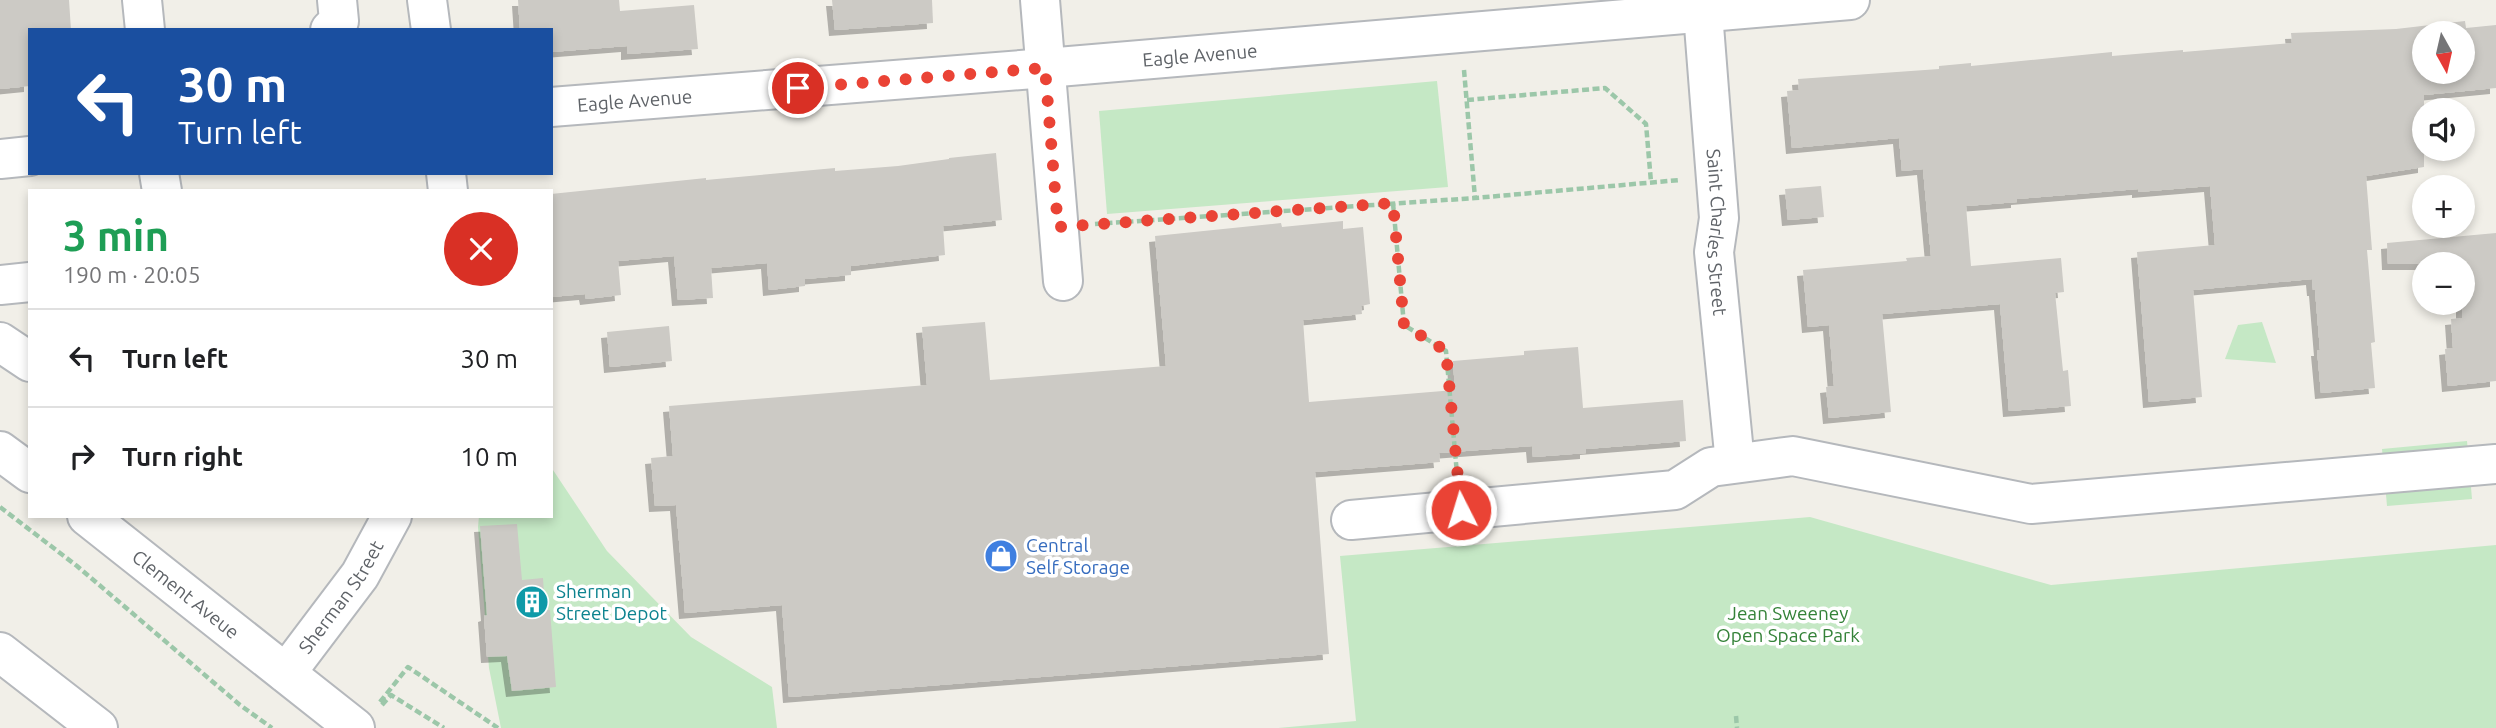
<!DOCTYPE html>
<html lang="en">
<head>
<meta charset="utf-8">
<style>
  :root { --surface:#fff; --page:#f2f2f2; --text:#202124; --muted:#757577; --line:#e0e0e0 }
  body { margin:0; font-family:Ubuntu,sans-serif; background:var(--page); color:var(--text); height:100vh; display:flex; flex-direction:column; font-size:26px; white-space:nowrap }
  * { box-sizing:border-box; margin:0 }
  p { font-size:23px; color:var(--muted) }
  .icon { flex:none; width:38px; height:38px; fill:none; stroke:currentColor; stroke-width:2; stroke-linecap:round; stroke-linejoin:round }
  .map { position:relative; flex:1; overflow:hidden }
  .drawer { position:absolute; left:28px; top:189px; width:525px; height:329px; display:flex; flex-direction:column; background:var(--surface); border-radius:0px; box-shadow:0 4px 10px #0003 }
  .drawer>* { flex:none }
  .hud { position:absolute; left:28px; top:28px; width:525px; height:147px; border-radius:0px; box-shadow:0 4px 10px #0003; background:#1a4fa0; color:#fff; overflow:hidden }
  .needle { width:46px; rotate:172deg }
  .fabs { position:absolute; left:2412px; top:21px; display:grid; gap:14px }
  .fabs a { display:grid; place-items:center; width:63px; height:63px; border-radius:50%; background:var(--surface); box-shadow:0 4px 10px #0003; font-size:35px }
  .pin { position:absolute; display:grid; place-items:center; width:60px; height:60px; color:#fff; margin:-30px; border:4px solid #fff; border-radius:50%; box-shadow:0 2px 7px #0007 }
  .me { position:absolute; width:77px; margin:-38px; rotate:355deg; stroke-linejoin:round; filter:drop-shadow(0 0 5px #0008) }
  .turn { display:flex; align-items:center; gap:24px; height:147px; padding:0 35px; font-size:32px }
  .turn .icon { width:91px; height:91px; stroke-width:2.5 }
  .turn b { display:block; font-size:49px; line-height:60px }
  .round { display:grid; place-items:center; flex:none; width:74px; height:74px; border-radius:37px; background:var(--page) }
  .head { display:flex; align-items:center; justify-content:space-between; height:119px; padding:0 35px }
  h1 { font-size:42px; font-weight:600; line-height:52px; color:#1e9e55 }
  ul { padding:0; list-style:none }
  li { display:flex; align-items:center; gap:21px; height:98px; padding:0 35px; border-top:2px solid var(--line) }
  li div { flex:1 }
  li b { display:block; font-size:26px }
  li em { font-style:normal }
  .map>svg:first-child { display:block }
  .green { fill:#c5e8c5 }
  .building { fill:#cccac5; fill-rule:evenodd; filter:url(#shadow) }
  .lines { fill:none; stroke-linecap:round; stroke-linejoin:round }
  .minor-casing { stroke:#b5b8bc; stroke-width:42 }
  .path { stroke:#9cc7a9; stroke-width:4.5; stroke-dasharray:7 3.5; stroke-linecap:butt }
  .minor { stroke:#fff; stroke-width:38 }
  .route { stroke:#ea4335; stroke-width:12; stroke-dasharray:0 21.6 }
  .labels { text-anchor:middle; stroke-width:7; stroke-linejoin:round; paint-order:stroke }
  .street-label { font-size:19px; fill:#5f6368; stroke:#fff }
  .shop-label { font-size:19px; fill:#366cbe; stroke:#fff; text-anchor:start }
  .culture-label { font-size:19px; fill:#0d838f; stroke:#fff; text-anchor:start }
  .park-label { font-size:19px; fill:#348238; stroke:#fff }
</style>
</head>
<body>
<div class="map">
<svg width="2496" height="728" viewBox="0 0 2496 728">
  <defs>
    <filter id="shadow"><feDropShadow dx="-6" dy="6" stdDeviation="0" flood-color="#0004"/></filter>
  </defs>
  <rect width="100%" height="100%" fill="#f1efe8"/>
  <g class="green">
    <polygon points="1437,81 1448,187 1107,214 1099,111"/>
    <polygon points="2262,322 2276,363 2225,359 2238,325"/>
    <polygon points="2467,441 2472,499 2387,506 2382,449"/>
    <polygon points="551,467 607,551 691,637 772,687 777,728 501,728 489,668 478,527 479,516 551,516"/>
    <polygon points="1810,517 2051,585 2496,545 2496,728 1278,728 1356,721 1340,556"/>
  </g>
  <g class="building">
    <polygon points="0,0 69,0 71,30 30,30 30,86 0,89"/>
    <polygon points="518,0 619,0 620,11 694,5 698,49 627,54 627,46 551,52 551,30 520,30"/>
    <polygon points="832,0 932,0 933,23 835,30"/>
    <path d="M2465,21l1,7 30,-3v63l-72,7v72l-58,9 6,74h-5l8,92 -4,1 4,45 -54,5 -4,-43h3l-5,-60h-2l-1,-11 -119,11 9,107 -53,5 -12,-150 78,-7 -5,-59 -72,6v-3l-121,10v3l-51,4 5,60 90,-8 3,34 -9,1 8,78 5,-1 3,36 -62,5 -9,-107 -118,10 9,98 -62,6 -3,-31 8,-1 -5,-61 -21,2 -5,-57 104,-9 -1,-3 25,-2 -8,-87 -21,2 -3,-33 -107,10 -5,-57 12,-1 -1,-11 141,-10v-3l32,-3v3l141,-14v4l71,-6v2l109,-9 -1,-10 105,-4zM2424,33h38v39h-38z"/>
    <polygon points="996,153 1002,220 943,226 945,255 851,266 851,275 805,279 805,286 769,290 767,263 711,268 713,298 678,300 674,256 618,261 621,295 586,299 585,294 551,297 551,194 706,178 706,180 835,168 835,171 898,166 949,159 949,158"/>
    <polygon points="1821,186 1824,217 1788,220 1785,189"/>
    <polygon points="1343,221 1343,229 1363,227 1370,304 1361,306 1362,314 1303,320 1309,402 1455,390 1453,361 1524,355 1524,351 1578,347 1583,408 1683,400 1686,441 1586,449 1586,453 1533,457 1532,446 1439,453 1440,462 1315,472 1329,654 789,697 782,605 685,613 676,505 655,506 651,458 673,456 669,406 927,385 922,327 985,322 990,380 1166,366 1155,236 1281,223 1282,227"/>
    <polygon points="2496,233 2496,381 2448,386 2445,349 2453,348 2451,319 2462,318 2462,264 2388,264 2387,243"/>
    <polygon points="669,326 672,361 610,367 607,332"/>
    <polygon points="517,524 522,580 543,578 545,610 550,610 556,687 512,691 507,656 487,657 484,616 487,615 480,526"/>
  </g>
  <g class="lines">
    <defs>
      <g id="minor">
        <polyline points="142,0 145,30"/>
        <polyline points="427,0 431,30"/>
        <polyline points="1040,0 1063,281"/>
        <path id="s1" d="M1702,0l17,218 -5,34 21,211"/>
        <polyline points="330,30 339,21 337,0"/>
        <path id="s2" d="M551,107l495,-39 804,-68"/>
        <polyline points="0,159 30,156"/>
        <polyline points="159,173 162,191"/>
        <polyline points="446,173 448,191"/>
        <polyline points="0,285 30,282"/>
        <polyline points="0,342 30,362"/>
        <polyline points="0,451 30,473"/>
        <path id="s3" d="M87,516l268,212"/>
        <polyline points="1351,520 1675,490 1711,467 1793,456 2031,504 2496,464"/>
        <polyline points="0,652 98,728"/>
        <path id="s4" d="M286,673l74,-98 32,-59"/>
      </g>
    </defs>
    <use href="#minor" class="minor-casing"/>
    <g class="path">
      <polyline points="1464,70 1475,198"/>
      <polyline points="1467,100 1605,88 1646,124 1651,182"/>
      <polyline points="1393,203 1404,325 1446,351 1457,474"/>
      <polyline points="1095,224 1475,198 1680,180"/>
      <polyline points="0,507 77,566 240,705 272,728"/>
      <polyline points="380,702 408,667 498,728"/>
      <polyline points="382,705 391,695 444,728"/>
      <polyline points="1736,716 1737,728"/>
    </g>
    <use href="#minor" class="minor"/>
  </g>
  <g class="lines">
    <polyline class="route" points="798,88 1045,68 1058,227 1393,203 1404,325 1446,351 1461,510"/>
  </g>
  <defs>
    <symbol id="shop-disc" viewBox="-11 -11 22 22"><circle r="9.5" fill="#3f7fe0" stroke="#fff"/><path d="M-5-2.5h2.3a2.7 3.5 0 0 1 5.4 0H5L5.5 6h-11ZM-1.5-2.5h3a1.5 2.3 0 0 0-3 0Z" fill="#fff"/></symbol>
    <symbol id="building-disc" viewBox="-11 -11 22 22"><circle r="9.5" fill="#0f9aa8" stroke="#fff"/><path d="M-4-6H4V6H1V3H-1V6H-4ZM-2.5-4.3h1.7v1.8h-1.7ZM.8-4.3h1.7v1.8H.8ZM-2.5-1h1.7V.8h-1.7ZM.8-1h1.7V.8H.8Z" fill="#fff"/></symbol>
  </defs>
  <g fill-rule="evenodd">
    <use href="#shop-disc" x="982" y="537" width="38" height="38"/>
    <use href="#building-disc" x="513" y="583" width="38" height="38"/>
  </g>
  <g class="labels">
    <g class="street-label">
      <text dy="7" stroke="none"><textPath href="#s2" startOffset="651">Eagle Avenue</textPath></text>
      <text dy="7" stroke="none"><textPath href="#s2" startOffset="84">Eagle Avenue</textPath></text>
      <text dy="7" stroke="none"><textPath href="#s1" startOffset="233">Saint Charles Street</textPath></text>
      <text dy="7" stroke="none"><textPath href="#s3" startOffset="126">Clement Aveue</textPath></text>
      <text dy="7" stroke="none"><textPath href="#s4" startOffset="94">Sherman Street</textPath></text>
    </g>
    <g class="shop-label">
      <text x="1026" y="552">Central<tspan x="1026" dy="22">Self Storage</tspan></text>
    </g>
    <g class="culture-label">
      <text x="556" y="598">Sherman<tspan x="556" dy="22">Street Depot</tspan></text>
    </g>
    <g class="park-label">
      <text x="1788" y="620">Jean Sweeney<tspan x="1788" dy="22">Open Space Park</tspan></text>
    </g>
  </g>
</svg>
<div class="fabs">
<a><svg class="needle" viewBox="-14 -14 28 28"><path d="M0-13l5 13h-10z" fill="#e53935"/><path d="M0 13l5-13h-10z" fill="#757577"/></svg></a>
<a><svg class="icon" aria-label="sound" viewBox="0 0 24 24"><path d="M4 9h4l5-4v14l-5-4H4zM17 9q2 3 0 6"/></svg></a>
<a>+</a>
<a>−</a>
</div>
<div class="pin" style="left:798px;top:88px;background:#d93025"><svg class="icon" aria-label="arrive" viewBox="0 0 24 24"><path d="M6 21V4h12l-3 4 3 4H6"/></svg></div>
<svg class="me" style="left:1461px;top:510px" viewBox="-20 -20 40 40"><circle r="17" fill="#ea4335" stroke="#fff" stroke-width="3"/><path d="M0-11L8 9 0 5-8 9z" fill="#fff"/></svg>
<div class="hud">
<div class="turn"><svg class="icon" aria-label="left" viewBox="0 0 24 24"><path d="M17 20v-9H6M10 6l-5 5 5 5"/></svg><div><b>30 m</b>Turn left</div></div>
</div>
<section class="drawer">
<div class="head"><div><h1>3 min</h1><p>190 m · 20:05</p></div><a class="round" style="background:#d93025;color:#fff"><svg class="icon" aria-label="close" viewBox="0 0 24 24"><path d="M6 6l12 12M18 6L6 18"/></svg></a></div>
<ul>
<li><svg class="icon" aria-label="left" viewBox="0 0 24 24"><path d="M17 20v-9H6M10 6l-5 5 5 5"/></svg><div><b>Turn left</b></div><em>30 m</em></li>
<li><svg class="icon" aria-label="right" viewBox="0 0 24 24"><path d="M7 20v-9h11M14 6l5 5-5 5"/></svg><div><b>Turn right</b></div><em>10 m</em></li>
</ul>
</section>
</div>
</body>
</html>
